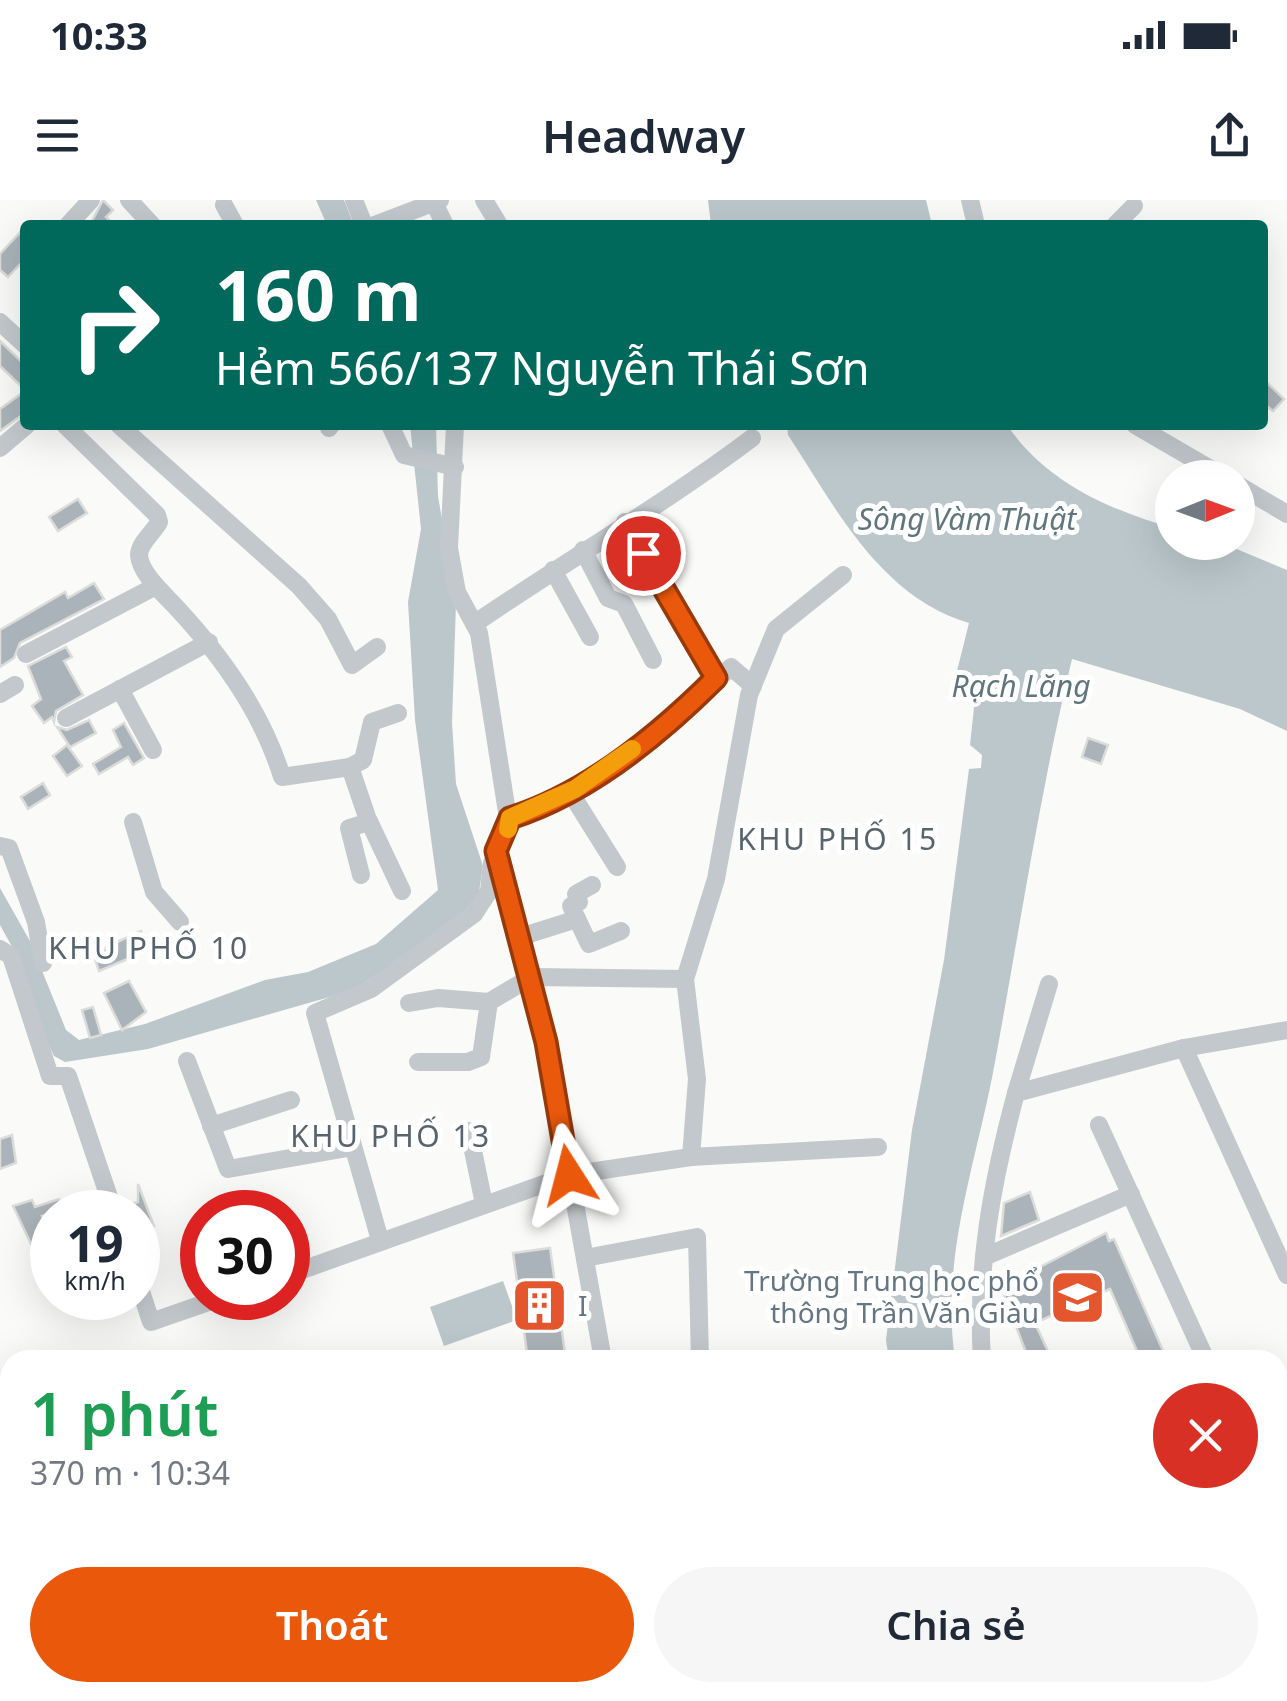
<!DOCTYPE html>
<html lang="vi">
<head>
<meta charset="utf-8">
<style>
  :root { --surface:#fff; --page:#f6f6f7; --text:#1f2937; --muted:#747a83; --accent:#ea580c }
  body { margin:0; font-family:"Noto Sans",sans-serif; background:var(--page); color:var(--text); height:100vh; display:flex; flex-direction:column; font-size:38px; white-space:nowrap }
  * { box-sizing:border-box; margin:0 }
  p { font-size:32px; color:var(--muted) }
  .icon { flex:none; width:55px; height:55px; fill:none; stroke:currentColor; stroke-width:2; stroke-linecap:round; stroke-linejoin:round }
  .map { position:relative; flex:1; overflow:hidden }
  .details { position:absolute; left:0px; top:1150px; width:1288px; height:352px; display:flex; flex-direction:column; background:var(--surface); border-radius:30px 30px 0 0; box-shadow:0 10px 40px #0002 }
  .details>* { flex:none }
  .top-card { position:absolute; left:20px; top:20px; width:1248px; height:210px; border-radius:10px; box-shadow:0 10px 40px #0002; background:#00695c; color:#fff; overflow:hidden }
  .needle { width:65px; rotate:89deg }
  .buttons { position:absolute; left:1155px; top:260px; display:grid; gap:20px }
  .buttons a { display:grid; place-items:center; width:100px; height:100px; border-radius:50%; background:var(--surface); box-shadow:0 10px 40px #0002; font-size:50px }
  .speed { position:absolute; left:30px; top:990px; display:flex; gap:20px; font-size:50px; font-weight:700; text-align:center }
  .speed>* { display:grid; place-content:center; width:130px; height:130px; border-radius:50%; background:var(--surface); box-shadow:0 10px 40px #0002; line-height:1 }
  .speed small { font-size:25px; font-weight:400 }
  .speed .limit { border:15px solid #d22; background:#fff; color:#111 }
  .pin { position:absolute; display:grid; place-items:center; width:85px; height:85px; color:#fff; margin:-42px; border:5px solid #fff; border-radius:50%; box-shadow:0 2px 10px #0007 }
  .me { position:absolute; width:110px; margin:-55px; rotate:351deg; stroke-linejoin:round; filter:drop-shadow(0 0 8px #0008) }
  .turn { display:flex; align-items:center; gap:35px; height:210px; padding:0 30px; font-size:45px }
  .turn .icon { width:130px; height:130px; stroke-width:2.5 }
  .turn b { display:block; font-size:70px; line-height:85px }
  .round { display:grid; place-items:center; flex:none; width:105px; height:105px; border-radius:52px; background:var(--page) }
  .overview { display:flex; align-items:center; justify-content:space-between; height:170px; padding:0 30px }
  h1 { font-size:60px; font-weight:600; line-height:75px; color:#1e9e55 }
  .primary-button { display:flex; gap:20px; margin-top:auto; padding:20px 30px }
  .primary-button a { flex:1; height:115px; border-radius:60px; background:var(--accent); color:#fff; font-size:40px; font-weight:600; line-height:115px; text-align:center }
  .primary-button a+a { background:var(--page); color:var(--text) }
  .status { display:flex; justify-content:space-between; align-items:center; height:70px; padding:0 50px; background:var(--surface); direction:ltr }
  .status svg { height:28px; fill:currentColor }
  header { display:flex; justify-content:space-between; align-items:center; height:130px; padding:0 30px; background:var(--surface); font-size:45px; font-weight:600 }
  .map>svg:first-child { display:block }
  .water { fill:#bbc7cb }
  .building { fill:#aab3b9; stroke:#dcdcda; stroke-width:2.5 }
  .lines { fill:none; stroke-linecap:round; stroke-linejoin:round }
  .minor { stroke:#c3c8cc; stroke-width:18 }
  .route-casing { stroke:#983908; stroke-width:25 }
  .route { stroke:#ea580c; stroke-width:18 }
  .slow { stroke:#f59e0b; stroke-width:18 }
  .labels { text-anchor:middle; stroke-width:10; stroke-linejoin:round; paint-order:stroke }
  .poi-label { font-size:28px; fill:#657683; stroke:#fff; text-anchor:end }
  .water-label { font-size:30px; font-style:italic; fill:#60757c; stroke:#fff }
  .neighbourhood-label { font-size:30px; letter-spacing:2.5px; fill:#57646e; stroke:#fff }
</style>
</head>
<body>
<div class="status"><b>10:33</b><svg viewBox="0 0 49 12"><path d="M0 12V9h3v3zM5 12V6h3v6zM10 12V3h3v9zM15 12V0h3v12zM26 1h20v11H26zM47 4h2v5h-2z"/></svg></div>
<header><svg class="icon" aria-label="menu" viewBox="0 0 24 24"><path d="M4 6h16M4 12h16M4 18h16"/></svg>Headway<svg class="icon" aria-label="share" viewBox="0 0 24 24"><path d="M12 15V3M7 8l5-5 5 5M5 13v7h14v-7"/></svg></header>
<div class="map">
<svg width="1287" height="1501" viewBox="0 0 1287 1501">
  <rect width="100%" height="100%" fill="#fafaf8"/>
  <g class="water">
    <polygon points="316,0 344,0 354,25 327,25"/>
    <polygon points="708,0 926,0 932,25 711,25"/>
    <polygon points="410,225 436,225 438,296 456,403 452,523 456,584 483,666 479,692 462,715 354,790 148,849 65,862 54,856 42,831 16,754 0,725 0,688 30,741 66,830 79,840 145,824 265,780 308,772 376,744 438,690 415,520 408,402 421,329"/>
    <path d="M787,225h220c39,57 101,84 165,103v14l50,1 65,27v161l-47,-22 -168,-50c-32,133 -52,268 -77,403 -18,100 -55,194 -40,298h-66l-3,-20 26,-210 32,-170 25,-191 12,-1 1,-13 -12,-10 6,-56 -22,-6 15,-60c-90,-27 -133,-115 -181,-188z"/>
    <polygon points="503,1081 517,1120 444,1146 430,1107"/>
  </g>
  <g class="building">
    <polygon points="103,0 113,10 106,17 114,25 90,25"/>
    <polygon points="25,27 25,59 8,77 0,70 0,54"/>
    <polygon points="0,141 25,165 25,190 0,166"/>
    <polygon points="1262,178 1284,199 1273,211 1262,202"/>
    <polygon points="25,191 25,213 0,231 0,209"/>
    <polygon points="78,299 87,313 58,331 49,317"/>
    <polygon points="94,383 104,399 20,443 14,458 0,467 0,430 65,392 68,398"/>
    <polygon points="66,447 72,457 64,461 83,495 56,511 54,522 52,517 44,523 32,506 41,499 28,466"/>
    <polygon points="89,520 96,533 70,547 57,527 67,530"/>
    <polygon points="124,523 144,558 133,565 128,557 99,574 93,564 121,547 113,530"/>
    <polygon points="1088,538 1108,545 1101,564 1082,557"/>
    <polygon points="67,545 82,566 67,576 53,556"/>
    <polygon points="43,583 50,595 28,609 21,597"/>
    <polygon points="141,731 149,750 99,771 93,753"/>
    <polygon points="129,781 146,812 122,830 104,793"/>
    <polygon points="93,807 101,835 90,838 82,810"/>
    <polygon points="12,935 16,963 0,969 0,939"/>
    <polygon points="138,984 154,1026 138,1032 138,1012 126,1012 125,1006 138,1002"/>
    <polygon points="1030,992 1039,1020 1001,1036 1004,1003"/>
    <polygon points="59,999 62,1009 42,1016 50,1039 32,1046 13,1006 32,1000 35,1007"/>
    <polygon points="1106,1033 1109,1041 1114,1039 1167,1160 1141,1160 1110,1089 1035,1123 1052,1160 1029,1160 1004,1095 1038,1079 1034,1070"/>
    <polygon points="550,1048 566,1160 528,1160 513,1053"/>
  </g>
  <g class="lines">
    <g class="minor">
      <polyline points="129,0 152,25"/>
      <polyline points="354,0 364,25"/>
      <polyline points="484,0 499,25"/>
      <polyline points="970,0 976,25"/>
      <polyline points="434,3 445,25"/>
      <polyline points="224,5 235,25"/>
      <polyline points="68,25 91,0"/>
      <polyline points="375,25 440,0"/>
      <polyline points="1115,25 1134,6"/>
      <polyline points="0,122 25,145"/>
      <path d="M65,225l92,90 2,7c-5,10 -20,21 -20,33 1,18 24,38 36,51 46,49 87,105 107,171l68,-10 17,50 35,74"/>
      <polyline points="119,225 299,386 328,419 352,465 377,447"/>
      <polyline points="390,225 404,255 455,267"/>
      <polyline points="1135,225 1226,278"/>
      <polyline points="329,228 331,225"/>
      <polyline points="0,248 27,225"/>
      <polyline points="1238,285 1287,314"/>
      <polyline points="625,322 717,478"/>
      <polyline points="583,350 608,398 624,404 653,460"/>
      <polyline points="553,370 590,437"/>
      <path d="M474,424c92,-63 189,-119 278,-186"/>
      <polyline points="26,454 156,386"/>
      <polyline points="120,489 153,550"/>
      <polyline points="0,494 15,485"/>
      <polyline points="66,518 209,442"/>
      <polyline points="350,567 363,560 372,522 398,513"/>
      <polyline points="570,592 617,667"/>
      <polyline points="510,619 575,589 675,519 731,467 753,486"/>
      <polyline points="133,622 154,692 180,722"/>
      <polyline points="0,646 9,648 36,722 43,763"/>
      <polyline points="497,656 546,841 603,1160"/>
      <polyline points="361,675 349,628 369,622"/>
      <polyline points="592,685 576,694 579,702 571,706 589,744 621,731"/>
      <polyline points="520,737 577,719"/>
      <polyline points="0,749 11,756 50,876 68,876 114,1012"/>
      <polyline points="409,803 438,798 489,802"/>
      <polyline points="1184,848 1287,1075"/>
      <polyline points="187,861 228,969 353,947"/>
      <polyline points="418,862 468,862 481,857 489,802 531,777 685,779"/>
      <polyline points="1016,893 1049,784"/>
      <polyline points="1099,925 1206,1160"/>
      <polyline points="211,926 291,900"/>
      <polyline points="469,931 484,1004"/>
      <polyline points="691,957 697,879 685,779 716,679 749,495 776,429 843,375"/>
      <polyline points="380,1040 315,813 371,789 474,714 489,691 492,663 509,625 479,433 457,392 449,348 455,225"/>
      <polyline points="984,1057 1131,994"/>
      <polyline points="585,1058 697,1037 700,1160"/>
      <polyline points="288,1075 569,975 691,957 878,947"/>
      <polyline points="138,1082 151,1122 220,1098"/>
      <path d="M982,1160c-6,-92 10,-178 34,-267l168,-45 103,-18"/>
      <polyline points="1278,1286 1287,1282"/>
      <polyline points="1278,1316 1287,1337"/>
      <polyline points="852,1492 854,1501"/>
      <polyline points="1000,1492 1003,1501"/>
      <polyline points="1122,1492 1126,1501"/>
      <polyline points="1238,1492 1242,1501"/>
      <polyline points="551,1501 559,1492"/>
      <polyline points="750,1501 763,1494 785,1492"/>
    </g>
  </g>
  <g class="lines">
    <defs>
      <path id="route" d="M569,975l-23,-133 -50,-191 14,-33c77,-24 149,-83 206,-140l-73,-125"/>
    </defs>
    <use href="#route" class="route-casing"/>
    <use href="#route" class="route"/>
    <polyline class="slow" points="508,629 510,618 575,589 632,549"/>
  </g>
  <defs>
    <symbol id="school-square" viewBox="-11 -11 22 22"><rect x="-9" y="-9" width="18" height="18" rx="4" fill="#e4572e" stroke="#fff"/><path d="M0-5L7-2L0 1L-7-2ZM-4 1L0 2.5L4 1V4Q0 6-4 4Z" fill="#fff"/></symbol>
    <symbol id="building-square" viewBox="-11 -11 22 22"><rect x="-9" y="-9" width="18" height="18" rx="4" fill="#e4572e" stroke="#fff"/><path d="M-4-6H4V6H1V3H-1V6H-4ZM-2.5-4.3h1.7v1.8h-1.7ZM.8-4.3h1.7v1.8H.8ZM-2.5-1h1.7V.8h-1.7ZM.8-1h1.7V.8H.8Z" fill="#fff"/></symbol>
  </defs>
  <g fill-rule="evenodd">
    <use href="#school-square" x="1046" y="1066" width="63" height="63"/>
    <use href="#building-square" x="508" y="1074" width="63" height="63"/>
  </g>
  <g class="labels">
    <g class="poi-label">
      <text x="1039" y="1091">Trường Trung học phổ<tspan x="1039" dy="32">thông Trần Văn Giàu</tspan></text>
      <text x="578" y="1116" text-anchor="start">I</text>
    </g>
    <g class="water-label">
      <text x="967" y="330">Sông Vàm Thuật</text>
      <text x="1021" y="497">Rạch Lăng</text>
    </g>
    <g class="neighbourhood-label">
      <text x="838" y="650">KHU PHỐ 15</text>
      <text x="149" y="759">KHU PHỐ 10</text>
      <text x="391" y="947">KHU PHỐ 13</text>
    </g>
  </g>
</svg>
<div class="buttons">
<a><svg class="needle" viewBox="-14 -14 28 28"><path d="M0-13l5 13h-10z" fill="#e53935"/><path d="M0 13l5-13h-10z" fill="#747a83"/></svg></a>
</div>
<div class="speed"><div>19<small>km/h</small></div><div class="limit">30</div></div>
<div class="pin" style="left:643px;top:353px;background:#d93025"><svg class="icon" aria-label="arrive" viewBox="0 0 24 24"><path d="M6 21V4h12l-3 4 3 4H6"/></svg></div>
<svg class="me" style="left:569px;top:975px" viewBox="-20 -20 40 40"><path d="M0-17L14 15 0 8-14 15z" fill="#ea580c" stroke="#fff" stroke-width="4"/></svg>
<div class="top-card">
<div class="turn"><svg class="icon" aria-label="right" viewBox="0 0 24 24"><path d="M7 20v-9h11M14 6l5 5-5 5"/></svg><div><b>160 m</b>Hẻm 566/137 Nguyễn Thái Sơn</div></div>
</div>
<section class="details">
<div class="overview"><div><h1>1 phút</h1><p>370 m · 10:34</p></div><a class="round" style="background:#d93025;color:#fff"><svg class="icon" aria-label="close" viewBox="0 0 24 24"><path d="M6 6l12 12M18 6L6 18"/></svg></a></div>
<div class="primary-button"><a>Thoát</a><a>Chia sẻ</a></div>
</section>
</div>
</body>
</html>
